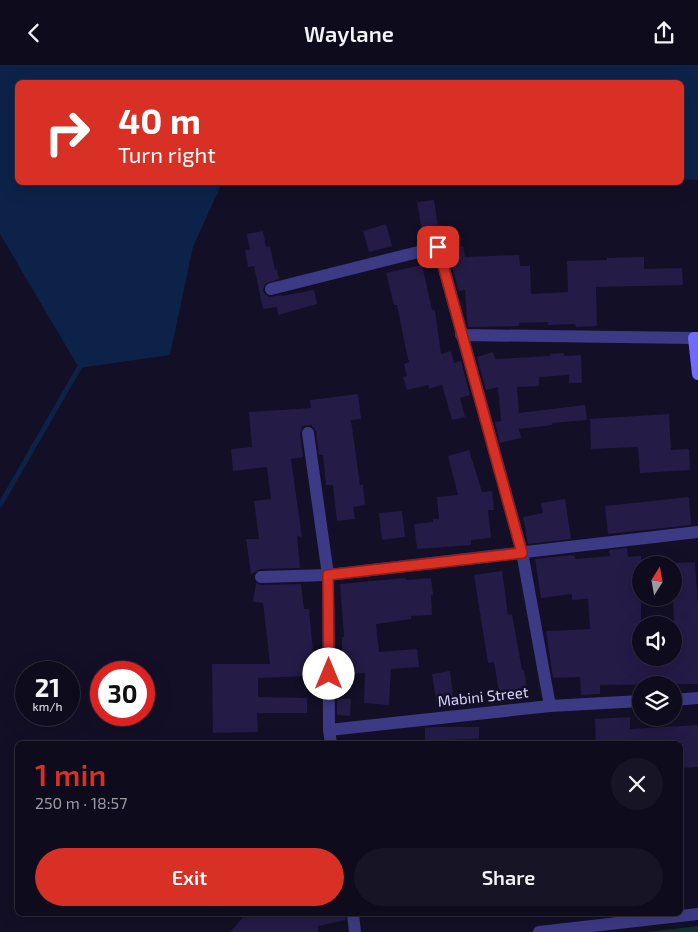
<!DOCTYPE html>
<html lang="en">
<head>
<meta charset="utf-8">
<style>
  :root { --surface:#0e0b1c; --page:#171425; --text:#f1f3f6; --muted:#9b9ba3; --line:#2e2b3b; --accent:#d93025 }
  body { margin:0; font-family:"Exo 2",sans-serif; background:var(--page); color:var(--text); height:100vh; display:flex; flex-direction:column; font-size:19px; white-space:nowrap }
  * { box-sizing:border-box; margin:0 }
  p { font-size:16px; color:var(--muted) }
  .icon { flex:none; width:28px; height:28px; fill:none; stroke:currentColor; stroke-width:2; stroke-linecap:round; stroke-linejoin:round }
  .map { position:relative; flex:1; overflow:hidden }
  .side { position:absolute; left:15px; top:676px; width:668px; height:175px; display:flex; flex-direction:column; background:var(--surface); border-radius:8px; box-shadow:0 5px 20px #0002,0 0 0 1px var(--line) }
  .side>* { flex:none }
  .hud { position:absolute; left:15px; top:15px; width:669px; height:105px; border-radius:8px; box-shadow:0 5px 20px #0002,0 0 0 1px var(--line); background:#d93025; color:#fff; overflow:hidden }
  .needle { width:32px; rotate:11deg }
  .tools { position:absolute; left:632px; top:491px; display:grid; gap:10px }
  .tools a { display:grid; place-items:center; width:50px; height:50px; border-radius:50%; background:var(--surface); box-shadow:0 5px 20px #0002,0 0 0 1px var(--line); font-size:25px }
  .speed { position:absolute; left:15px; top:596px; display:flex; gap:10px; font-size:25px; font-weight:700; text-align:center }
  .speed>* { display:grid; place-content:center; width:65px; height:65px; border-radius:50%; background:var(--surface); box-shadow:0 5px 20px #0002,0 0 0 1px var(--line); line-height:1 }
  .speed small { font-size:12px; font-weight:400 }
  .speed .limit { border:8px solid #d22; background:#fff; color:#111 }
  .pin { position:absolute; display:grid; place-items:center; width:42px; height:42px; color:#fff; margin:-21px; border-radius:10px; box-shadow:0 2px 8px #0006 }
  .me { position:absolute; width:55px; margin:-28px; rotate:0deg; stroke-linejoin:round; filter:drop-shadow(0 0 4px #0008) }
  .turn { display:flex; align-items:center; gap:18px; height:105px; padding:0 20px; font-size:22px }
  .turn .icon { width:65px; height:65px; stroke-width:2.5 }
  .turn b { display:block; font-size:35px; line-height:42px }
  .round { display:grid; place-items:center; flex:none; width:52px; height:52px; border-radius:26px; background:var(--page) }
  .headline { display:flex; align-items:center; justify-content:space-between; height:85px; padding:0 20px }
  h1 { font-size:30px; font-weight:600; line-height:38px; color:var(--accent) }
  .button { display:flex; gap:10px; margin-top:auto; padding:10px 20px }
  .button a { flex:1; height:58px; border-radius:30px; background:var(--accent); color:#fff; font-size:20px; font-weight:600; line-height:58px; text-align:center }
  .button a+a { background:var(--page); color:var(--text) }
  header { display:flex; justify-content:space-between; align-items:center; height:65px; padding:0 20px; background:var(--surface); font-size:22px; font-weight:600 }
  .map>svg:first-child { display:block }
  .green { fill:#12302f }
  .water { fill:#0c2248 }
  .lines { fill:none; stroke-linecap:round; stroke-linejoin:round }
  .stream { stroke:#0c2248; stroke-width:5 }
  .building { fill:#241b47 }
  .street { stroke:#3d3a85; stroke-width:12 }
  .secondary { stroke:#6f6bff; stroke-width:12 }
  .route-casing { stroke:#8d1f18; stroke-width:12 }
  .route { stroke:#d93025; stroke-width:9 }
  .labels { text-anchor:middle; stroke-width:5; stroke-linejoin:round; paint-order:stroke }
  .street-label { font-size:15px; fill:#d9d4ff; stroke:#130f26 }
</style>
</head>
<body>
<header><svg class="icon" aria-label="back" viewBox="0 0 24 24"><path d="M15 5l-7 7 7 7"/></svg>Waylane<svg class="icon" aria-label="share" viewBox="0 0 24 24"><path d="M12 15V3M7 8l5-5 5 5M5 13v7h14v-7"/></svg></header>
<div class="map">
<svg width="698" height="867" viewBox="0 0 698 867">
  <rect width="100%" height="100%" fill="#130f26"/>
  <polygon class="green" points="698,861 698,867 647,867"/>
  <polygon class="water" points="0,0 698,0 698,115 681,114 681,18 18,18 18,118 222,118 193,182 170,290 79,303 0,169"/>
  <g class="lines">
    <polyline class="stream" points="0,440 79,303"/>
  </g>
  <g class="building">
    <polygon points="434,135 438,161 443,160 445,174 424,177 417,137"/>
    <polygon points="386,159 392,181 369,187 363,166"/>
    <polygon points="263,166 266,182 270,181 275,205 277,204 279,214 265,219 263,226 265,229 269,232 282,230 282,231 314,225 317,239 278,250 277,242 263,244 254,201 248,202 245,185 250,185 247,169"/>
    <polygon points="463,181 465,192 519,190 520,201 530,201 531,229 568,227 567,196 607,195 607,193 644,192 644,204 682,203 683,220 596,222 597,261 576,262 575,259 548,260 548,257 519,258 519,261 468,262 467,255 465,225 459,226 447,184"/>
    <polygon points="422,200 432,245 435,245 441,289 451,286 454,298 461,296 470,330 460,333 465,352 452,355 442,320 429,324 428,320 407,325 403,312 407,311 404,299 409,297 407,290 397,240 394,240 386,208"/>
    <polygon points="493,287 495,294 550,291 550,289 564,288 564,291 581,290 582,318 569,318 569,310 539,312 539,321 517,322 519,348 585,340 587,355 552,358 552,360 519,364 521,373 500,378 495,357 501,356 498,322 486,325 477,292"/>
    <polygon points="358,329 361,354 351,355 360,420 363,420 365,440 353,442 355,454 337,456 333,420 326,420 323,390 319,390 316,366 311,360 303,361 300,369 303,392 291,394 302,472 297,471 300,503 261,504 251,509 246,474 259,474 254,436 271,434 267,402 233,406 231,384 252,382 249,347 311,343 310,335"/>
    <polygon points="669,349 671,385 689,384 690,405 640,408 638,382 591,384 590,354"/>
    <polygon points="469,385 482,427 492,426 494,445 488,445 491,473 471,475 471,480 417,484 414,459 433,457 433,454 439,454 437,432 458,430 448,391"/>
    <polygon points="689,432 691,460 608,469 605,441"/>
    <polygon points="565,434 571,474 528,479 523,452 543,448 541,438"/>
    <polygon points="402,446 405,472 382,475 379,448"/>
    <polygon points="627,483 628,492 641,491 641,592 675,592 673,532 674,498 695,497 698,540 698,619 600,620 600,629 581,630 580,612 553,613 546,566 590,564 588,534 572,535 572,529 541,533 535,494 574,490 575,494 610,491 609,485"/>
    <polygon points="502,506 508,550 512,549 522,605 524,605 528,630 500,634 494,597 488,598 474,510"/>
    <polygon points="406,513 406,515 431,513 433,530 431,530 432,550 411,551 411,554 376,559 379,587 417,584 419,602 391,604 389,640 364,638 365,608 342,609 342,572 344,572 340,519"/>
    <polygon points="256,518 261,520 301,519 304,544 309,544 314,597 307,597 308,611 258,613 258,632 307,633 307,648 257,648 258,667 213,668 212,599 270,599 263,538 253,537"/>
    <polygon points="450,606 454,638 437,641 432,609"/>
    <polygon points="337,634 351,634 350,651 337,650"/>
    <polygon points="630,652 630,664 698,660 698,702 680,703 680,679 596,679 595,654"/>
    <polygon points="434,662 479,662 479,674 425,676 425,663"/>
    <polygon points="246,849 345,849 346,855 318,861 318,867 230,867"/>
  </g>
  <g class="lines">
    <g class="street">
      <polyline points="271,224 438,182 522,487 550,641"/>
      <polyline points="461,270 694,273"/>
      <polyline points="308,368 328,510 329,665 331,679"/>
      <polyline points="261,512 328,510 698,467"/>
      <polyline points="674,635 698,633"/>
      <polyline points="329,665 550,641 641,636"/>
      <polyline points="353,849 355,867"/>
      <polyline points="539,867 698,849"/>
    </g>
    <polyline class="secondary" points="698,273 694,273 698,309"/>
  </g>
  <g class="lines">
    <defs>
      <polyline id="route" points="329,609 328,510 522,488 438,182"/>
    </defs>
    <use href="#route" class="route-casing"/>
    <use href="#route" class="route"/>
  </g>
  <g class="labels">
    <g class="street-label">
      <text transform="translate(483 632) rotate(-6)" y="5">Mabini Street</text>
    </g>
  </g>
</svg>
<div class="tools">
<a><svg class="needle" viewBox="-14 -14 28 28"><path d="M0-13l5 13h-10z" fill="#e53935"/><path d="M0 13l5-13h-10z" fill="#9b9ba3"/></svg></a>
<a><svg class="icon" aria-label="sound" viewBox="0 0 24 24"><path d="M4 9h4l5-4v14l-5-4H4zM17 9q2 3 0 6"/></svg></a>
<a><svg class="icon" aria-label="layers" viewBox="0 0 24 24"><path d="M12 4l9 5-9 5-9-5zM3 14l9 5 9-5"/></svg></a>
</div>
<div class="speed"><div>21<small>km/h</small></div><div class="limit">30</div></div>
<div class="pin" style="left:438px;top:182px;background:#d93025"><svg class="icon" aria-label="arrive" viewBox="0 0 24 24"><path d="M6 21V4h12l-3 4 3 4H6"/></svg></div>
<svg class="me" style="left:329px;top:609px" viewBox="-20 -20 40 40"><circle r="19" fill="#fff"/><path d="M0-13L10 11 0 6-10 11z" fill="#d93025"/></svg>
<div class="hud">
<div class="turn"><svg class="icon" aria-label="right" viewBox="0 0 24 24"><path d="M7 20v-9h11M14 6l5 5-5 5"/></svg><div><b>40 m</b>Turn right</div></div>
</div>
<section class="side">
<div class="headline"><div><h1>1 min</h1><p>250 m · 18:57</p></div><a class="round"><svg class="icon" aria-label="close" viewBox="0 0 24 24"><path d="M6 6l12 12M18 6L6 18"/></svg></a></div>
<div class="button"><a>Exit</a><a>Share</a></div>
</section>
</div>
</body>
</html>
